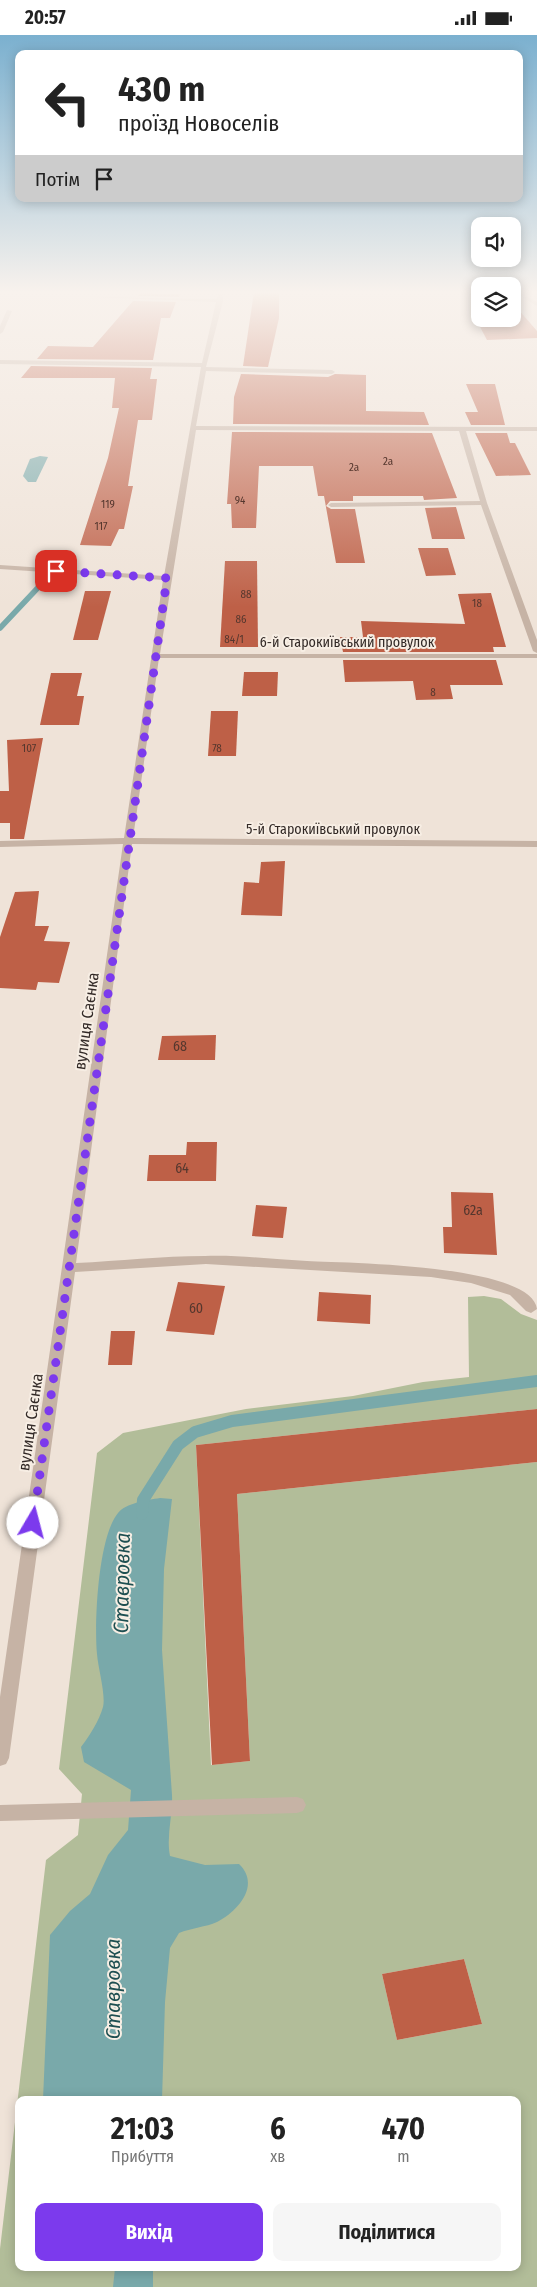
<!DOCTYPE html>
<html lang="uk">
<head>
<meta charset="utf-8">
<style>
  :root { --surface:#fff; --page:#f6f6f6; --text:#222; --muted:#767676; --accent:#7c3aed }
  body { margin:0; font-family:"Fira Sans Condensed",sans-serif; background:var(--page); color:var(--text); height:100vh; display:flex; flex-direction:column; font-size:19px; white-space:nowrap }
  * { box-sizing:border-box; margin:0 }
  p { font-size:16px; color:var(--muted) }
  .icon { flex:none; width:28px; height:28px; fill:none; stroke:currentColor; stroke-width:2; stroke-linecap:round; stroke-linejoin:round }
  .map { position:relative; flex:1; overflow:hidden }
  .sheet { position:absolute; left:15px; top:2061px; width:506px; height:175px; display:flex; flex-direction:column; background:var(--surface); border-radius:10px; box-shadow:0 2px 12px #0003 }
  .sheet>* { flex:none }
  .banner { position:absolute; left:15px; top:15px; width:508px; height:152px; border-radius:10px; box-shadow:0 2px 12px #0003; background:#fff; color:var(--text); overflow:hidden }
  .controls { position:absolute; left:471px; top:182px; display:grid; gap:10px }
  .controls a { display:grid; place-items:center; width:50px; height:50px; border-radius:10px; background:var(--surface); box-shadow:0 2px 12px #0003; font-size:25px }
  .pin { position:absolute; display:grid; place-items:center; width:42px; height:42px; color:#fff; margin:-21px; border-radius:10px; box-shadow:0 2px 8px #0006 }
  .me { position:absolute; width:55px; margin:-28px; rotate:8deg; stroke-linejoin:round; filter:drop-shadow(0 0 4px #0008) }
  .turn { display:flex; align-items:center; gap:18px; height:105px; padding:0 20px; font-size:22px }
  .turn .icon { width:65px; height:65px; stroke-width:2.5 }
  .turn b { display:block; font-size:35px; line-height:42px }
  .then { display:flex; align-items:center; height:48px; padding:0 20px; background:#0003; gap:10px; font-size:19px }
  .eta { display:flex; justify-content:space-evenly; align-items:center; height:85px; text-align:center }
  .eta b { font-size:30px; font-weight:700; line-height:35px }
  .action { display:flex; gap:10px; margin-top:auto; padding:10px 20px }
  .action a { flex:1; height:58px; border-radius:10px; background:var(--accent); color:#fff; font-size:20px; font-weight:700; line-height:58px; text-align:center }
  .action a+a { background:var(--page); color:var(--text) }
  .status { display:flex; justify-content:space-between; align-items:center; height:35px; padding:0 25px; background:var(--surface); direction:ltr }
  .status svg { height:14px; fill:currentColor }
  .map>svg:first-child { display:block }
  .green { fill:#b2bd99; fill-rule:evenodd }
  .water { fill:#79a9aa }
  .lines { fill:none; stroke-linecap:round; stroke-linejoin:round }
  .stream-far1 { stroke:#79a9aa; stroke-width:5.5 }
  .stream { stroke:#79a9aa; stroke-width:12 }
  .building { fill:#be6047 }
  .minor { fill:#c6b3a5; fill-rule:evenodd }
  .route { stroke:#7c3aed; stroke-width:9; stroke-dasharray:0 16.2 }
  .labels { text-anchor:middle; stroke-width:4; stroke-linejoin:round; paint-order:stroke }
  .far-number-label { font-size:11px; fill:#55372e }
  .far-street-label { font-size:14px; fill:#322926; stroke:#f7eee4 }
  .number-label { font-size:14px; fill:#55372e }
  .street-label { font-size:16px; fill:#322926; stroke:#f7eee4 }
  .near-water-label { font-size:21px; font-style:italic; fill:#1e4f51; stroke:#f7eee4 }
</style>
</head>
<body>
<div class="status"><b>20:57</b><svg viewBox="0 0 49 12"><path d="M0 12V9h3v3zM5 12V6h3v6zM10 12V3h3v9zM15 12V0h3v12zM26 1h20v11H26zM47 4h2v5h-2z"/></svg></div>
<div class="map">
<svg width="537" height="2252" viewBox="0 0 537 2252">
  <rect width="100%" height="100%" fill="#efe3d8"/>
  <path class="green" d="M484,1261l17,3 20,15 16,6v89l-341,36 15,320 39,-4 -13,-267 300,-32v825h-537v-38l46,-389 32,-25 4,-41 -23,-25 38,-316 26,-20 123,-24 107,-13 70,-14 46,-5 -1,-80zM464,1924l18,65 -85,16 -15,-66zM19,2065h499v167h-499z"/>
  <g class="water">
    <polygon points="40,421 48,422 36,447 28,447 23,441 30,424"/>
    <path d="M160,1463l12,1 -8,70 -2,81 10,145c1,20 -6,41 -2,61l35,9 34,-1c22,21 -1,47 -22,58 -11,5 -26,6 -38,11l-9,15 -5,54 -3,98h-119l7,-165 20,-24 20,-17 18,-39 20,-25 3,-40 -47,-28 -3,-15c9,-12 18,-26 22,-40 3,-12 -5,-39 -6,-53 -3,-31 1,-117 21,-141 8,-10 29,-13 42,-15z"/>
    <polygon points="115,2233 153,2233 153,2252 113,2252"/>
  </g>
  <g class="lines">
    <polyline class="stream-far1" points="0,593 48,542"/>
    <polyline class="stream" points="142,1479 143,1465 178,1410 195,1397 232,1386 537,1346"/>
  </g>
  <g class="building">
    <polygon points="254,257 279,257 279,283 268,332 243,331"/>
    <polygon points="140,258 180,259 179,262 138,261"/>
    <polygon points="133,266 176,267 170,283 161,283 153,325 37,324 48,311 93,312"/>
    <polygon points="480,274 480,284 512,284 512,274 518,274 537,296 537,303 487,305 471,275"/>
    <polygon points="31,331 152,333 150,344 157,344 152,385 138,385 128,451 133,451 124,494 119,494 111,511 80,510 108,423 119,373 112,373 115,343 21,343"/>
    <polygon points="241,339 328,342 335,339 366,340 366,376 424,377 429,390 233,389 234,362"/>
    <polygon points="466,349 495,349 505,390 471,390 465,377 478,377"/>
    <polygon points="232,397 432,398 457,463 424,465 423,461 353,461 353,466 330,466 326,471 331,474 355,474 365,528 336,528 324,461 318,461 313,431 259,431 256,493 232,493 231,469 227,469"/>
    <polygon points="475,398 507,398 510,408 515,408 531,440 496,441"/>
    <polygon points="456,472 465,504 432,504 425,473"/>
    <polygon points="418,513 448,513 456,540 426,541"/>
    <polygon points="225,526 257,526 258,612 220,612"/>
    <polygon points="85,556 111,556 98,605 73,605"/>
    <polygon points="491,558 506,612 493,612 494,617 343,617 340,602 363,602 361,586 465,589 458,559"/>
    <polygon points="343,625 496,625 503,650 450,650 453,664 416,665 413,646 345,647"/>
    <polygon points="244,637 278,637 277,661 242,661"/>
    <polygon points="51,638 82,638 77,661 84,661 79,690 40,690"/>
    <polygon points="211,676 238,676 236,721 208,721"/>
    <polygon points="43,703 24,804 10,804 10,788 0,788 0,756 9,756 7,705"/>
    <polygon points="285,826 282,881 241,880 244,847 259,848 261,827"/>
    <polygon points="39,856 35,891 49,891 44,906 70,907 59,948 38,947 36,955 0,953 0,902 15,857"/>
    <polygon points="216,1000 215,1025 158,1025 162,1001"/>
    <polygon points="187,1107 217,1107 216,1146 147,1146 149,1120 186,1120"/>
    <polygon points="451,1157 493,1158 497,1220 444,1218 443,1192 452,1192"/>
    <polygon points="256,1170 287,1172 283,1203 252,1201"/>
    <polygon points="178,1247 225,1251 214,1300 166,1296"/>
    <polygon points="319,1257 371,1260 370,1289 317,1286"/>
    <polygon points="111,1296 135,1296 132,1330 108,1330"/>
    <polygon points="537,1374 537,1427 237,1459 250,1726 212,1730 196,1410"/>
    <polygon points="464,1924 482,1989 397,2005 382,1939"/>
  </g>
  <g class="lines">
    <g class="minor">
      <path d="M219,257h4v9l-17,66 126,3 3,2 -3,2 -126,-3 -10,55 341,1v4h-71l21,72 50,137v13l-4,-2 -52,-146 -150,2 -3,-2 3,-2 149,-2 -21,-70 -263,-1 -36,224h377v4h-378l-26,180 404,3v6l-405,-3 -56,419c43,-2 86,-7 129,-7 34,-1 68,3 102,5 37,2 225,3 230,48l-6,4 -5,-2 -16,-16 -39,-12 -40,-6 -225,-13 -131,8 -66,486 -3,6 -6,2v-69l123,-853 -123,3v-6l124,-3 39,-258 -163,-11v-4l164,11 37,-209 -201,-3v-4l202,3 14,-61 -126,-5 127,2z"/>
      <polygon points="514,257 519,257 537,267 537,271"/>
      <polygon points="7,275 12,276 3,297 0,299 0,291"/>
      <polygon points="297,1762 303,1764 306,1770 303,1776 297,1778 0,1786 0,1770"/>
    </g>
  </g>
  <linearGradient id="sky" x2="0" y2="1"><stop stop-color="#7bb0cf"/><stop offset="0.45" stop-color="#f8f2ed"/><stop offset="1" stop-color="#f8f2ed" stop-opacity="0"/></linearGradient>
  <rect width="537" height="572" fill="url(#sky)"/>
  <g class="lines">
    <polyline class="route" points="33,1488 167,543 56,536"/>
  </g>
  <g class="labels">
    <g class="far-number-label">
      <text x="388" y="430">2а</text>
      <text x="354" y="436">2а</text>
      <text x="240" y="469">94</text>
      <text x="108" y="473">119</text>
      <text x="101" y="495">117</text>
      <text x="246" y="563">88</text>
      <text x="477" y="572">18</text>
      <text x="241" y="588">86</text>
      <text x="234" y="608">84/1</text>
      <text x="433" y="661">8</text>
      <text x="29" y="717">107</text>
      <text x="217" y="717">78</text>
    </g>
    <g class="far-street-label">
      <text x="347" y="612">6-й Старокиївський провулок</text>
      <text x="333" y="799">5-й Старокиївський провулок</text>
    </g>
    <g class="number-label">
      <text x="180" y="1016">68</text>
      <text x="182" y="1138">64</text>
      <text x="473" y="1180">62а</text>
      <text x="196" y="1278">60</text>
    </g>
    <g class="street-label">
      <text transform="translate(86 986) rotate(-82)" y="6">вулиця Саєнка</text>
      <text transform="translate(30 1387) rotate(-82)" y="6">вулиця Саєнка</text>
    </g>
    <g class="near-water-label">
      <text transform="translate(122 1548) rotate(-89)" y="7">Ставровка</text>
      <text transform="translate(113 1954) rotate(-90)" y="7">Ставровка</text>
    </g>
  </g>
</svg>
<div class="controls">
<a><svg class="icon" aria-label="sound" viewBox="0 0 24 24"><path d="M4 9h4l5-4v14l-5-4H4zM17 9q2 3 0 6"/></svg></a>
<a><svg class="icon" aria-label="layers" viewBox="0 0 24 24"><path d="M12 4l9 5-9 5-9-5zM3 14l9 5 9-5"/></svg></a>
</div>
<div class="pin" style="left:56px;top:536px;background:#d93025"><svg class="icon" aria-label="arrive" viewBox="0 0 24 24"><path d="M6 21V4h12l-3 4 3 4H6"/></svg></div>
<svg class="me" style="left:33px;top:1488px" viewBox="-20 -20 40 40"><circle r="19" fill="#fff"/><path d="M0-13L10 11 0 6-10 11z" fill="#7c3aed"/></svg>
<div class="banner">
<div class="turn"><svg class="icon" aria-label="left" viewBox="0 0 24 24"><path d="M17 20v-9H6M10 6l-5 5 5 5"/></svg><div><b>430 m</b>проїзд Новоселів</div></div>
<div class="then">Потім<svg class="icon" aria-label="arrive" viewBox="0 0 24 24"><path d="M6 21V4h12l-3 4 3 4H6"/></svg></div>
</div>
<section class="sheet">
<div class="eta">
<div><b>21:03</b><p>Прибуття</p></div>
<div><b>6</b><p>хв</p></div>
<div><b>470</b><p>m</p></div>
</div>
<div class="action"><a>Вихід</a><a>Поділитися</a></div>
</section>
</div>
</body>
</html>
